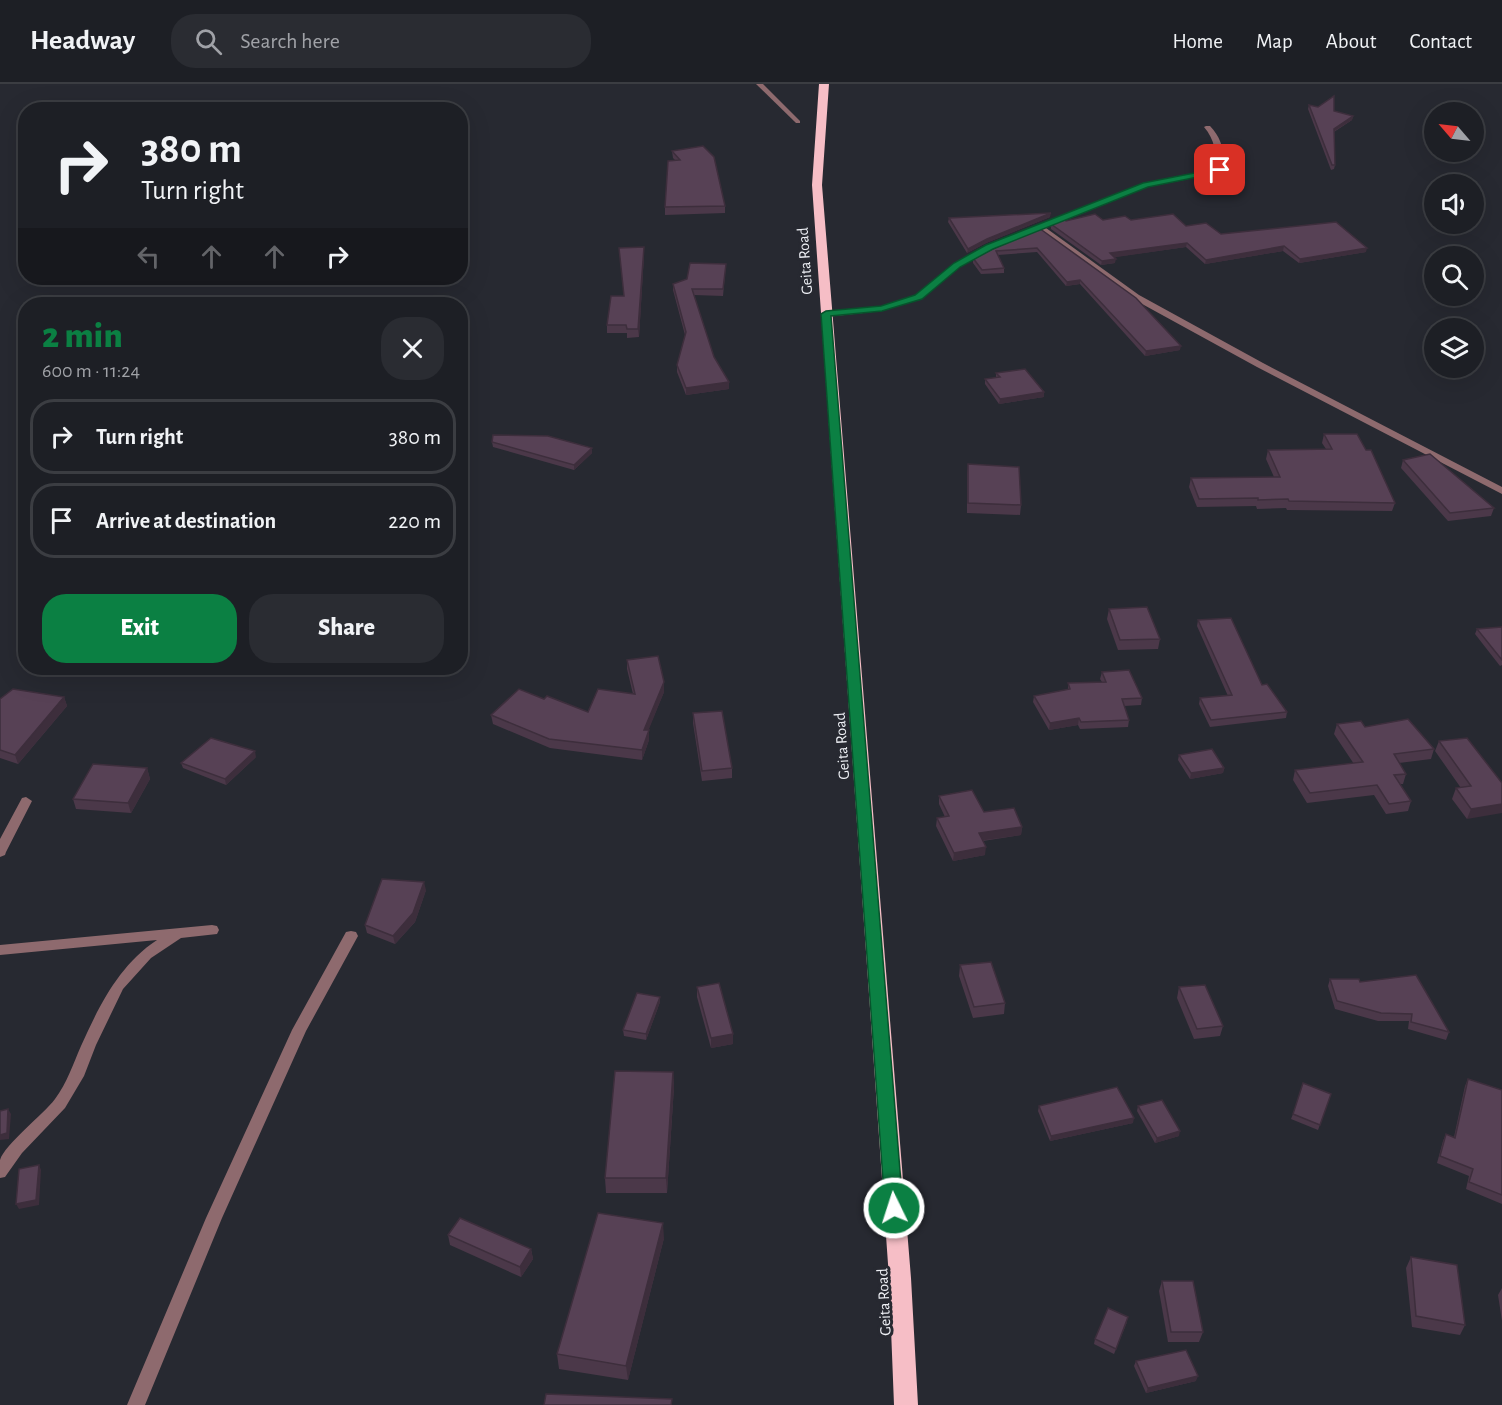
<!DOCTYPE html>
<html lang="en">
<head>
<meta charset="utf-8">
<style>
  :root { --surface:#1d1f25; --page:#2a2c32; --text:#f1f3f6; --muted:#a0a2a7; --line:#3b3d42; --accent:#0b8043 }
  body { margin:0; font-family:"Alegreya Sans",sans-serif; background:var(--page); color:var(--text); height:100vh; display:flex; flex-direction:column; font-size:22px; white-space:nowrap }
  * { box-sizing:border-box; margin:0 }
  p { font-size:20px; color:var(--muted) }
  .icon { flex:none; width:33px; height:33px; fill:none; stroke:currentColor; stroke-width:2; stroke-linecap:round; stroke-linejoin:round }
  .map { position:relative; flex:1; overflow:hidden }
  .side { position:absolute; left:18px; top:213px; width:450px; height:378px; display:flex; flex-direction:column; background:var(--surface); border-radius:24px; box-shadow:0 6px 24px #0002,0 0 0 2px var(--line) }
  .side>* { flex:none }
  .hud { position:absolute; left:18px; top:18px; width:450px; height:183px; border-radius:24px; box-shadow:0 6px 24px #0002,0 0 0 2px var(--line); background:#1d1f25; color:var(--text); overflow:hidden }
  .needle { width:39px; rotate:298deg }
  .fabs { position:absolute; left:1424px; top:18px; display:grid; gap:12px }
  .fabs a { display:grid; place-items:center; width:60px; height:60px; border-radius:50%; background:var(--surface); box-shadow:0 6px 24px #0002,0 0 0 2px var(--line); font-size:30px }
  .pin { position:absolute; display:grid; place-items:center; width:51px; height:51px; color:#fff; margin:-26px; border-radius:12px; box-shadow:0 3px 9px #0006 }
  .me { position:absolute; width:66px; margin:-33px; rotate:356deg; stroke-linejoin:round; filter:drop-shadow(0 0 4px #0008) }
  .turn { display:flex; align-items:center; gap:21px; height:126px; padding:0 24px; font-size:27px }
  .turn .icon { width:78px; height:78px; stroke-width:2.5 }
  .turn b { display:block; font-size:42px; line-height:51px }
  .lanes { display:flex; align-items:center; height:57px; padding:0 24px; background:#0003; justify-content:center; gap:30px; direction:ltr }
  .lanes .off { opacity:.35 }
  .round { display:grid; place-items:center; flex:none; width:63px; height:63px; border-radius:24px; background:var(--page) }
  .headline { display:flex; align-items:center; justify-content:space-between; height:102px; padding:0 24px }
  h1 { font-size:36px; font-weight:800; line-height:45px; color:var(--accent) }
  .action { display:flex; gap:12px; margin-top:auto; padding:12px 24px }
  .action a { flex:1; height:69px; border-radius:24px; background:var(--accent); color:#fff; font-size:24px; font-weight:800; line-height:69px; text-align:center }
  .action a+a { background:var(--page); color:var(--text) }
  ul { padding:0; list-style:none }
  li { display:flex; align-items:center; gap:18px; height:75px; margin:0 12px 9px; padding:0 12px; border:3px solid var(--line); border-radius:24px }
  li div { flex:1 }
  li b { display:block; font-size:22px }
  li em { font-style:normal }
  header { display:flex; align-items:center; gap:36px; box-sizing:border-box; height:84px; padding:0 30px; background:var(--surface); border-bottom:2px solid var(--line) }
  header strong { font-size:28px }
  nav { display:flex; gap:33px; margin-inline-start:auto; font-size:21px }
  .search { width:420px; height:54px; background:var(--page); display:flex; align-items:center; gap:15px; box-sizing:border-box; padding:0 21px; border-radius:24px; color:var(--muted); font-size:22px }
  .map>svg:first-child { display:block }
  .lines { fill:none; stroke-linecap:round; stroke-linejoin:round }
  .minor { fill:#8e6a6e; fill-rule:evenodd }
  .trunk { fill:#f6bec6; fill-rule:evenodd }
  .wall { fill:#4b3849 }
  .shaded-wall { fill:#3d2e3c }
  .building { fill:#574155; stroke:#3d2e3c; stroke-width:1.5 }
  .route { fill:#0b8043; stroke:#07532c; stroke-width:1.5 }
  .labels { text-anchor:middle; stroke-width:6; stroke-linejoin:round; paint-order:stroke }
  .street-label { font-size:16px; fill:#eef0f5; stroke:#272931 }
</style>
</head>
<body>
<header>
<strong>Headway</strong>
<div class="search"><svg class="icon" aria-label="search" viewBox="0 0 24 24"><circle cx="10" cy="10" r="6"/><path d="M15 15l6 6"/></svg>Search here</div>
<nav><a>Home</a><a>Map</a><a>About</a><a>Contact</a></nav>
</header>
<div class="map">
<svg width="1502" height="1321" viewBox="0 0 1502 1321">
  <rect width="100%" height="100%" fill="#272931"/>
  <g class="lines">
    <g class="minor">
      <polygon points="756,0 763,0 800,37 800,39 796,39"/>
      <path d="M1206,42h4c12,12 16,29 13,46l-75,15 -102,41 93,67 124,68 239,124v7l-245,-127 -124,-68 -94,-69 -46,19 -33,18 -38,32 -40,12 -56,6 -4,-3 4,-3 55,-5 35,-11 38,-32 33,-18 156,-62 73,-14c0,-17 -1,-29 -12,-42z"/>
      <polygon points="26,713 32,717 6,768 5,771 0,773 0,755 22,714"/>
      <path d="M212,841l5,1 2,4 -2,4 -36,4 -30,20 -28,31 -27,56 -12,31 -19,32 -43,45 -17,24 -5,1c0,-5 0,-13 0,-18 5,-16 43,-45 55,-61 12,-16 18,-35 26,-53 18,-40 38,-81 76,-106l-157,15v-10z"/>
      <polygon points="351,847 356,848 358,852 306,947 222,1134 145,1321 127,1321 206,1134 292,946 346,848"/>
    </g>
    <polygon class="trunk" points="819,0 829,0 822,101 911,1194 918,1321 894,1321 889,1194 812,101"/>
  </g>
  <g class="wall">
    <polygon points="1309,21 1353,32 1352,36 1334,48 1335,81 1334,85 1331,86 1308,25"/>
    <polygon points="672,67 725,122 725,129 665,131 665,123 675,76 673,74"/>
    <polygon points="1050,133 986,159 967,169 948,138 949,134"/>
    <polygon points="1131,136 1186,142 1221,150 1366,168 1299,179 1283,167 1205,180 1186,163 1114,173 1115,179 1101,181 1051,145 1051,140 1066,137"/>
    <polygon points="1039,144 1180,266 1145,272 1080,200 1066,202 1037,168 998,171 1004,184 1004,189 981,190 973,179 973,174"/>
    <polygon points="644,163 644,171 639,253 627,254 627,249 607,249 607,241 623,212"/>
    <polygon points="726,180 723,212 694,211 714,273 729,298 729,305 686,311 677,288 677,281 685,251 673,206 673,200 687,195"/>
    <polygon points="996,289 1044,308 1044,313 999,320 985,300 985,295 996,294"/>
    <polygon points="1324,350 1395,419 1392,427 1287,426 1286,424 1257,425 1256,422 1197,423 1189,403 1191,394 1274,393 1266,375 1268,366 1326,365 1322,359"/>
    <polygon points="492,358 592,369 574,386 493,363"/>
    <polygon points="1403,376 1494,424 1491,432 1448,437 1401,384"/>
    <polygon points="968,380 1021,421 1020,431 967,429 967,390"/>
    <polygon points="1109,525 1160,555 1158,565 1118,566 1107,535"/>
    <polygon points="1198,536 1287,628 1286,634 1210,643 1199,620 1200,614 1228,612 1197,542"/>
    <polygon points="1502,543 1502,581 1500,582 1475,550 1477,545"/>
    <polygon points="627,576 664,608 648,646 649,656 642,676 550,664 493,640 491,631 544,615 588,628 633,610 627,585"/>
    <polygon points="1102,588 1142,614 1141,621 1124,622 1129,636 1128,643 1080,645 1078,641 1049,646 1033,618 1034,612 1068,606 1068,599 1102,598 1100,595"/>
    <polygon points="64,613 67,622 18,680 0,674 0,615"/>
    <polygon points="693,629 732,684 732,694 702,697 693,639"/>
    <polygon points="1337,640 1365,643 1434,665 1431,675 1399,679 1406,690 1403,700 1400,700 1411,717 1408,727 1386,730 1374,711 1307,719 1293,696 1295,686 1354,680 1334,650"/>
    <polygon points="1439,657 1502,699 1467,735 1452,715 1456,704 1461,704 1435,667"/>
    <polygon points="1179,671 1224,684 1223,689 1190,695 1178,676"/>
    <polygon points="256,673 226,701 183,684 181,679"/>
    <polygon points="147,684 150,695 131,729 76,725 73,715"/>
    <polygon points="939,712 1022,743 1021,751 983,757 985,771 953,777 936,742 937,734 945,733 939,720"/>
    <polygon points="426,806 415,838 395,860 367,849 365,841"/>
    <polygon points="960,881 1005,919 1004,930 973,934 959,892"/>
    <polygon points="1330,895 1360,898 1449,948 1446,956 1408,945 1409,937 1378,937 1335,925 1328,902"/>
    <polygon points="697,903 733,960 711,964 697,913"/>
    <polygon points="1179,903 1223,942 1220,952 1194,955 1177,914"/>
    <polygon points="660,913 660,918 646,956 624,952 623,946"/>
    <polygon points="673,988 674,1003 667,1109 606,1109 605,1094"/>
    <polygon points="1468,995 1502,1006 1502,1120 1466,1105 1469,1092 1437,1079 1443,1057 1446,1050 1454,1053 1465,1002"/>
    <polygon points="1331,1010 1318,1046 1291,1035 1293,1030"/>
    <polygon points="1039,1022 1133,1039 1050,1057 1038,1027"/>
    <polygon points="1138,1022 1179,1052 1155,1059 1137,1027"/>
    <polygon points="448,1151 531,1165 533,1175 521,1193 450,1161"/>
    <polygon points="664,1154 628,1296 559,1285 557,1270"/>
    <polygon points="1411,1173 1465,1241 1460,1251 1412,1243 1406,1184"/>
    <polygon points="1162,1197 1203,1248 1199,1258 1168,1258 1159,1207"/>
    <polygon points="1502,1204 1502,1237 1498,1211"/>
    <polygon points="1127,1238 1114,1270 1094,1260 1095,1255"/>
    <polygon points="1136,1277 1196,1297 1146,1309 1134,1282"/>
  </g>
  <g class="shaded-wall">
    <polygon points="1353,32 1352,36 1333,48 1334,45"/>
    <polygon points="1051,129 1050,133 986,159 967,169 968,165 987,155"/>
    <polygon points="1187,159 1186,163 1110,174 1110,169"/>
    <polygon points="1284,162 1283,167 1205,180 1206,176"/>
    <polygon points="644,163 644,171 639,253 638,245"/>
    <polygon points="1367,164 1366,168 1299,179 1300,175"/>
    <polygon points="1116,175 1115,179 1101,181 1102,177"/>
    <polygon points="1080,196 1080,200 1066,202 1067,198"/>
    <polygon points="1181,262 1180,266 1145,272 1146,267"/>
    <polygon points="729,298 729,305 686,311 686,304"/>
    <polygon points="1044,308 1044,313 999,320 1000,315"/>
    <polygon points="592,364 592,369 574,386 574,381"/>
    <polygon points="664,598 664,608 645,655 644,646"/>
    <polygon points="64,613 67,622 18,680 15,671"/>
    <polygon points="1079,634 1078,641 1049,646 1050,639"/>
    <polygon points="649,646 649,656 642,676 642,666"/>
    <polygon points="255,667 256,673 226,701 225,695"/>
    <polygon points="147,684 150,695 131,729 128,719"/>
    <polygon points="1224,684 1223,689 1190,695 1191,689"/>
    <polygon points="1502,720 1502,729 1467,735 1471,725"/>
    <polygon points="1022,743 1021,751 978,757 979,749"/>
    <polygon points="986,763 985,771 953,777 954,769"/>
    <polygon points="424,798 426,806 415,838 395,860 393,852"/>
    <polygon points="660,913 660,918 646,956 646,950"/>
    <polygon points="733,950 733,960 711,964 711,954"/>
    <polygon points="673,988 674,1003 667,1109 666,1094"/>
    <polygon points="8,1025 11,1030 9,1055 0,1056 0,1051"/>
    <polygon points="1134,1034 1133,1039 1050,1057 1051,1052"/>
    <polygon points="1180,1047 1179,1052 1155,1059 1157,1054"/>
    <polygon points="39,1081 41,1086 39,1121 19,1125 16,1120"/>
    <polygon points="663,1139 664,1154 628,1296 626,1282"/>
    <polygon points="531,1165 533,1175 521,1193 520,1183"/>
    <polygon points="1198,1292 1196,1297 1146,1309 1148,1304"/>
  </g>
  <g class="building">
    <polygon points="1334,12 1334,27 1353,32 1334,45 1335,81 1332,81 1309,21 1318,23"/>
    <polygon points="703,62 714,73 725,122 665,123 668,77 680,76 672,67"/>
    <polygon points="1051,129 987,155 968,165 949,134"/>
    <polygon points="1095,130 1103,136 1125,132 1131,136 1173,130 1186,142 1206,139 1221,150 1336,138 1367,164 1300,175 1284,162 1206,176 1187,159 1110,169 1116,175 1102,177 1051,140 1065,135 1066,137"/>
    <polygon points="1039,144 1136,214 1181,262 1146,267 1080,196 1067,198 1037,164 996,167 1004,184 982,186 973,174"/>
    <polygon points="644,163 638,245 627,245 626,241 607,241 611,212 624,212 619,164"/>
    <polygon points="690,179 726,180 723,205 692,205 714,273 729,298 686,304 677,281 686,248 673,200 687,195"/>
    <polygon points="1025,285 1044,308 1000,315 985,295 1000,293 996,289"/>
    <polygon points="1324,350 1357,350 1366,366 1371,366 1395,419 1289,417 1288,415 1258,416 1258,414 1199,415 1191,394 1280,393 1268,366 1332,365"/>
    <polygon points="493,351 548,352 592,364 574,381 492,358"/>
    <polygon points="1430,370 1494,424 1450,429 1403,376"/>
    <polygon points="968,380 1019,383 1021,421 968,419"/>
    <polygon points="1147,523 1160,555 1120,556 1109,525"/>
    <polygon points="1231,534 1262,601 1267,600 1287,628 1211,636 1200,614 1232,611 1198,536"/>
    <polygon points="1502,543 1502,576 1477,545"/>
    <polygon points="658,572 664,598 644,646 649,646 642,666 549,655 491,631 519,605 544,615 547,612 588,628 598,605 635,610 627,576"/>
    <polygon points="1129,586 1142,614 1122,615 1129,636 1081,638 1079,634 1050,639 1034,612 1070,605 1068,599 1106,598 1102,588"/>
    <polygon points="13,605 64,613 15,671 0,666 0,615"/>
    <polygon points="722,627 732,684 702,687 693,629"/>
    <polygon points="1408,635 1434,665 1394,670 1406,690 1394,691 1411,717 1389,720 1377,701 1310,709 1295,686 1363,678 1337,640 1361,637 1365,643"/>
    <polygon points="211,654 255,667 225,695 181,679"/>
    <polygon points="1467,654 1502,699 1502,720 1471,725 1456,704 1471,702 1439,657"/>
    <polygon points="1212,665 1224,684 1191,689 1179,671"/>
    <polygon points="93,680 147,684 128,719 73,715"/>
    <polygon points="972,706 984,728 1014,724 1022,743 979,749 986,763 954,769 937,734 949,732 939,712"/>
    <polygon points="382,795 424,798 413,829 393,852 365,841"/>
    <polygon points="991,878 1005,919 974,923 960,881"/>
    <polygon points="1416,891 1449,948 1411,938 1412,930 1381,929 1337,917 1330,895 1359,895 1360,898"/>
    <polygon points="719,899 733,950 711,954 697,903"/>
    <polygon points="1205,901 1223,942 1197,945 1179,903"/>
    <polygon points="637,909 660,913 646,950 623,946"/>
    <polygon points="615,987 673,988 666,1094 605,1094"/>
    <polygon points="1468,995 1502,1006 1502,1111 1469,1098 1473,1085 1440,1072 1446,1050 1455,1054"/>
    <polygon points="1303,999 1331,1010 1320,1041 1293,1030"/>
    <polygon points="1117,1003 1134,1034 1051,1052 1039,1022"/>
    <polygon points="1162,1016 1180,1047 1157,1054 1138,1022"/>
    <polygon points="8,1025 7,1049 0,1051 0,1027"/>
    <polygon points="39,1081 36,1116 16,1120 19,1085"/>
    <polygon points="598,1129 663,1139 626,1282 557,1270"/>
    <polygon points="460,1134 531,1165 520,1183 448,1151"/>
    <polygon points="1411,1173 1457,1181 1465,1241 1416,1232"/>
    <polygon points="1162,1197 1193,1197 1203,1248 1171,1248"/>
    <polygon points="1108,1224 1128,1233 1116,1265 1095,1255"/>
    <polygon points="1186,1266 1198,1292 1148,1304 1136,1277"/>
    <polygon points="546,1310 672,1315 671,1321 544,1321"/>
  </g>
  <polygon class="route" points="1220,84 1223,84 1223,88 1148,103 993,165 960,183 922,215 882,227 831,232 903,1124 901,1129 894,1132 888,1129 885,1124 821,230 826,227 881,222 915,211 954,179 986,161 1143,99"/>
  <g class="labels">
    <g class="street-label">
      <text transform="translate(804 177) rotate(-94)" y="6">Geita Road</text>
      <text transform="translate(841 662) rotate(-94)" y="6">Geita Road</text>
      <text transform="translate(883 1218) rotate(-93)" y="6">Geita Road</text>
    </g>
  </g>
</svg>
<div class="fabs">
<a><svg class="needle" viewBox="-14 -14 28 28"><path d="M0-13l5 13h-10z" fill="#e53935"/><path d="M0 13l5-13h-10z" fill="#a0a2a7"/></svg></a>
<a><svg class="icon" aria-label="sound" viewBox="0 0 24 24"><path d="M4 9h4l5-4v14l-5-4H4zM17 9q2 3 0 6"/></svg></a>
<a><svg class="icon" aria-label="search" viewBox="0 0 24 24"><circle cx="10" cy="10" r="6"/><path d="M15 15l6 6"/></svg></a>
<a><svg class="icon" aria-label="layers" viewBox="0 0 24 24"><path d="M12 4l9 5-9 5-9-5zM3 14l9 5 9-5"/></svg></a>
</div>
<div class="pin" style="left:1220px;top:86px;background:#d93025"><svg class="icon" aria-label="arrive" viewBox="0 0 24 24"><path d="M6 21V4h12l-3 4 3 4H6"/></svg></div>
<svg class="me" style="left:894px;top:1124px" viewBox="-20 -20 40 40"><circle r="17" fill="#0b8043" stroke="#fff" stroke-width="3"/><path d="M0-11L8 9 0 5-8 9z" fill="#fff"/></svg>
<div class="hud">
<div class="turn"><svg class="icon" aria-label="right" viewBox="0 0 24 24"><path d="M7 20v-9h11M14 6l5 5-5 5"/></svg><div><b>380 m</b>Turn right</div></div>
<div class="lanes"><svg class="icon off" aria-label="left" viewBox="0 0 24 24"><path d="M17 20v-9H6M10 6l-5 5 5 5"/></svg><svg class="icon off" aria-label="ahead" viewBox="0 0 24 24"><path d="M12 20V5M6 11l6-6 6 6"/></svg><svg class="icon off" aria-label="ahead" viewBox="0 0 24 24"><path d="M12 20V5M6 11l6-6 6 6"/></svg><svg class="icon" aria-label="right" viewBox="0 0 24 24"><path d="M7 20v-9h11M14 6l5 5-5 5"/></svg></div>
</div>
<section class="side">
<div class="headline"><div><h1>2 min</h1><p>600 m · 11:24</p></div><a class="round"><svg class="icon" aria-label="close" viewBox="0 0 24 24"><path d="M6 6l12 12M18 6L6 18"/></svg></a></div>
<ul>
<li><svg class="icon" aria-label="right" viewBox="0 0 24 24"><path d="M7 20v-9h11M14 6l5 5-5 5"/></svg><div><b>Turn right</b></div><em>380 m</em></li>
<li><svg class="icon" aria-label="arrive" viewBox="0 0 24 24"><path d="M6 21V4h12l-3 4 3 4H6"/></svg><div><b>Arrive at destination</b></div><em>220 m</em></li>
</ul>
<div class="action"><a>Exit</a><a>Share</a></div>
</section>
</div>
</body>
</html>
